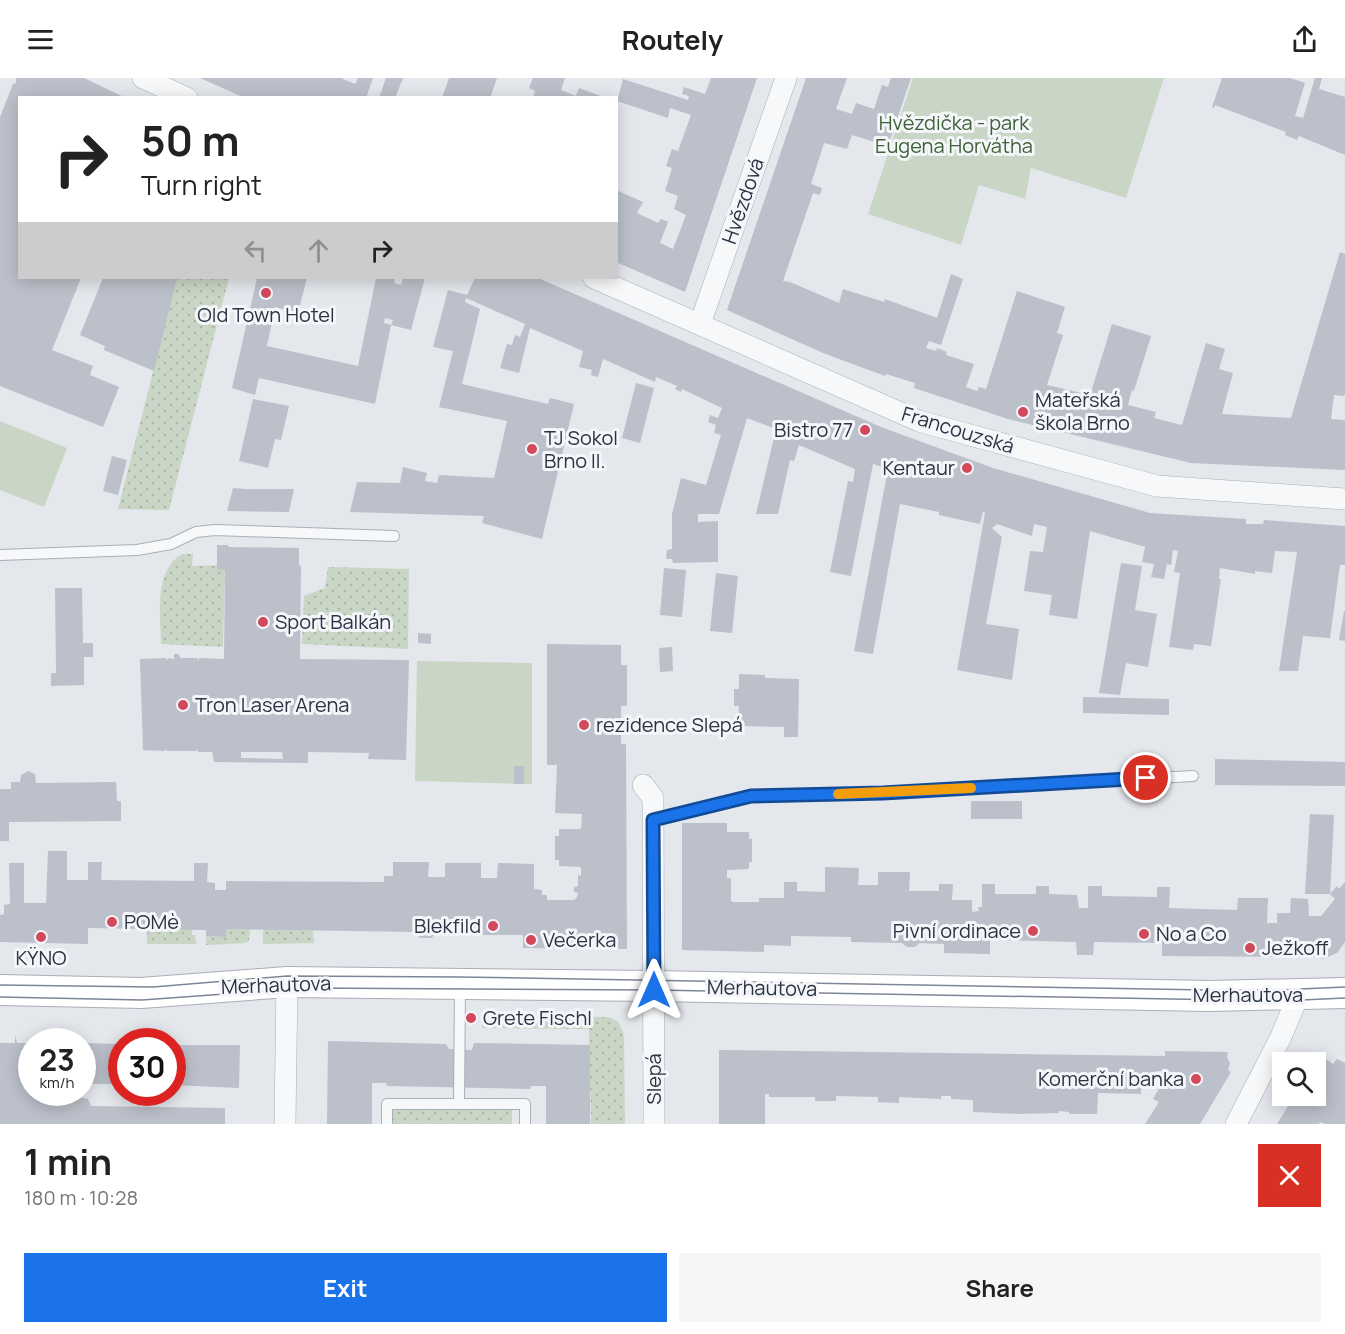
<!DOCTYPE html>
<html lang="en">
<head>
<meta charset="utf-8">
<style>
	:root { --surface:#fff; --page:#f6f6f6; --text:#222; --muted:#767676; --accent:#1a73e8 }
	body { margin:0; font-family:Manrope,sans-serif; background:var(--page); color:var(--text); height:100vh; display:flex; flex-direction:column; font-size:22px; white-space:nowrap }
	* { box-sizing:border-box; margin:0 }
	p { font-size:20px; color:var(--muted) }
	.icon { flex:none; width:33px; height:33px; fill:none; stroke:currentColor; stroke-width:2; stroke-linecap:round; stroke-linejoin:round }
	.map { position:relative; height:1046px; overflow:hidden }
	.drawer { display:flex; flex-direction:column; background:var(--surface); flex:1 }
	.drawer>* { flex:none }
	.banner { position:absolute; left:18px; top:18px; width:600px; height:183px; border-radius:0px; box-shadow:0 3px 15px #0003; background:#fff; color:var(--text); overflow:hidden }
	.buttons { position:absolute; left:1272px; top:974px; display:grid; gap:12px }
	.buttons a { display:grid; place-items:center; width:54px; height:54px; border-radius:0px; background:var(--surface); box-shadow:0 3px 15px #0003; font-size:30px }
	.speed { position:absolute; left:18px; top:950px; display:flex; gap:12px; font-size:30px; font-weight:700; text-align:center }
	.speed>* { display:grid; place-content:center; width:78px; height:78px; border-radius:50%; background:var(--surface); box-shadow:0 3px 15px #0003; line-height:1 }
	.speed small { font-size:15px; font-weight:400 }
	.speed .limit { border:9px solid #d22; background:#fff; color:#111 }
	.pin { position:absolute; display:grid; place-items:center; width:51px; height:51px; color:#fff; margin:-26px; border:3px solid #fff; border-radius:50%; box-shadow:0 2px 6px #0007 }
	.me { position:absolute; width:66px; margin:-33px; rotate:0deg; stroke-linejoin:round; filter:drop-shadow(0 0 4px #0008) }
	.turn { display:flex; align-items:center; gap:21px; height:126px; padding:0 24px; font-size:27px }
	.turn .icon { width:78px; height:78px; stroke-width:2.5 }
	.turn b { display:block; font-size:42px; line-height:51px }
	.lanes { display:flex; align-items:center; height:57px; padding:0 24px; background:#0003; justify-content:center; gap:30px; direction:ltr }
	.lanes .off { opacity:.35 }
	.round { display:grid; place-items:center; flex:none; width:63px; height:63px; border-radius:0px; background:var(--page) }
	.overview { display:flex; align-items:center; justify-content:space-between; height:102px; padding:0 24px }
	h1 { font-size:36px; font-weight:700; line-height:45px }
	.primary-button { display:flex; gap:12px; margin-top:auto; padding:12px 24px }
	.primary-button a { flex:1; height:69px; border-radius:0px; background:var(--accent); color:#fff; font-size:24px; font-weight:700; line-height:69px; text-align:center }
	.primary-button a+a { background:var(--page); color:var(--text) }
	header { display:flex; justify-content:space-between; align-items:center; height:78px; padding:0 24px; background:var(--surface); font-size:27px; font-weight:700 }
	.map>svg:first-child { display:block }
</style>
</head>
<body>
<header><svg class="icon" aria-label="menu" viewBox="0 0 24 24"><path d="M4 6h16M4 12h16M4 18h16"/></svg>Routely<svg class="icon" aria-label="share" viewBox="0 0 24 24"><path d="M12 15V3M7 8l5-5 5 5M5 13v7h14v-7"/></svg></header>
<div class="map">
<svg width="1345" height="1046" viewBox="0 0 1345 1046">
	<defs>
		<pattern id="grass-dots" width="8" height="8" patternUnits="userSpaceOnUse" patternTransform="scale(1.5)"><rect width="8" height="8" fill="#c9d6c5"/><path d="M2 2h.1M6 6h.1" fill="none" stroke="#adb8ab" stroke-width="1.8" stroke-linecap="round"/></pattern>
	</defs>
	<rect width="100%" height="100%" fill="#e4e7ec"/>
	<g fill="url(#grass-dots)">
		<path d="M177,200l19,1 1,-1h32l-60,232 -51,-1z"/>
		<path d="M182,476h11l-1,12 33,-1 -2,82 -62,-3c0,-29 -8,-73 21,-90z"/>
		<path d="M328,489l81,2 -1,80 -106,-5 2,-48 21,-8z"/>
		<path d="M147,850l45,1v6h3l1,9h-49z"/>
		<path d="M226,851h24l-1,12 -4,2 -39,2v-9l20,1z"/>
		<path d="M263,851l50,1 1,13 -51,1z"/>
		<path d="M483,938l125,1c11,3 14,9 16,20l1,87h-34l-2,-95 -107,-1z"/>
		<path d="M393,1031l119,1v14h-119z"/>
	</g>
	<g fill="#c9d6c5">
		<path d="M913,0h251l-38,120 -95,-30 -6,31 -46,-14 -18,60 -93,-31z"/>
		<path d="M0,343l67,27 -23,59 -44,-17z"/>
		<path d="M417,583l115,2v121l-117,-3z"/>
	</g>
	<g fill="#bbc0ca" fill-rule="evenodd">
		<path d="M16,0h68l42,20h-106v180h61l-29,72 41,16 -3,9 29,12 -16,40 -103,-41v-269l13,-33 3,-1z"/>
		<path d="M200,0h141l14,6 3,-6h15l-7,20h-121z"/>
		<path d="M386,0h17l-8,20h-16z"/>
		<path d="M449,0h48l-7,20h-48z"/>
		<path d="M533,0h32l-4,12 15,6 3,-8 27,10h-73l2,-7 -6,-3z"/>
		<path d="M711,0h46l-72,214 -69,-30v-72l27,12 -6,11 21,10 3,-4 7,3 -8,21 13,6 13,-34 -12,-6 4,-13 -13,-5 7,-23 -6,-2 6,-17 6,2 13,-36 -21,-7 -2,10 -51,-17 6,-22 65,21 1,-4 -7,-2 2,-7 21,7z"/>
		<path d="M806,0h41l-11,31 16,5 4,-11 18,6 8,-24 6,2 3,-9h20l-23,68 -36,-11 -5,14 -23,-6 -13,41 11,4 -2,7 -7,-2 -30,88 7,1 49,21 4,-14 41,13 1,-3 52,19 14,-44 12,5 -22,66 -12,-4 -3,7 10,3 1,-3 10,4 -1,3 28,9 -8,23 11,4 2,-4 7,2 31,-98 48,16 -8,26 6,2 -16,50 43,10 22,-71 39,12 -17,55 -2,-1 -4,15 28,7 -2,6 28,7 24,-82 19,6 -6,20 14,4 -11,41 69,4 49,-166 5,2v139l-1,3 -10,-1 -3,24 14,1v50l-154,-7 -183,-44 -94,-31 1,-5 -29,-9 -1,2 -62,-23 -96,-43z"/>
		<path d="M1222,0h68l15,5 -10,33 8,2 12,-40h7l-3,11 26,8v58l-46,-19 -2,4 -12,-5 1,-3 -71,-27 -1,3 -2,-1z"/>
		<path d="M103,200h74l-23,93 -50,-21 1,-4 -25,-11z"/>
		<path d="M257,200h50l-9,35 -23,-6 -8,39 91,20 18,-88h19l-1,5 7,2 2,-7h22l-14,52 -20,-5 -16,79 -116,-26 -4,17 -23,-7zM385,240l8,2 -2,5 -7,-2z"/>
		<path d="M475,200h63l343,149 112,41 157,45 96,6v5h17l1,-4 81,6v39h-5l-10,73 -27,-2 -5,35h-19l18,-119 -22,-1 -3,22 -17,-2v3l-35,-6 -1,11h2l-10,67 -17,-2 -1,6 -24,-3 11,-74 -6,-1 4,-21 -5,-1 -2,15 -4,-1 -3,15 -13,-2 3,-13 -12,-2 3,-15 -55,-16 -13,88 -28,-4 3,-20 -28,-4 6,-40 13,1 4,-25 -13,-3 -2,12 -35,-12 -5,4 10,9 -16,87 33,5 -7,51 -55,-10 28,-157 -2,-2 -3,13 -41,-9v-3l-39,-8 -27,150 -19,-3 34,-182 -15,-5 -22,112 -21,-4 18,-91 5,1 2,-13 -56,-24 -5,16 -4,-1 -12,54h-22l20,-85 -29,-11 -28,96h-21v8l20,-1v41l-45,1 -1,-4h-6l1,-9 5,-1v-35l9,-36 25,7 15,-50 -7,-2 2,-8 -8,-3 2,-7 8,3 4,-10 -40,-19 -1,3 -6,-3 2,-3 -21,-9 -1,5 -52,-23 -5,18 -7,-2 1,-5 -13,-3 4,-16 -53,-23 -11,45 -19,-5 7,-24 5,1 3,-10 5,2 5,-13 -59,-26 -1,4 15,7 -18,75 86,20 2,-6 24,6 -32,135 -60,-16 2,-7 -134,-4 7,-30 43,1 3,-16 24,6 -2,8 12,2 2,-8 55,3 13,-57 -68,-14 14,-56 -20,-4 15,-57 19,5z"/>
		<path d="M636,305l18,5 -14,55 -18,-5z"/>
		<path d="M253,321l36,7 -8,34 -6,-1 -7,29 -29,-7z"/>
		<path d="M112,378l15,4 -9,35 -15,-4z"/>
		<path d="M233,410l13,1h48l-5,23 -62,-1z"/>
		<path d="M217,467h11l1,2 70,1v17l2,1 -1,93 109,1 -3,100 -38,-1 1,-6 -61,-1v11l-94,-1 -2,-10h-14l-1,-3 -1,2h-29l-1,-2 -2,2 -21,-1 -3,-91 26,-1 1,3 1,-3 6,1v-5h5l1,4h17l2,3v-3l25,1 1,-89 -8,-1zM241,674h41l1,7 -42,-1z"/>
		<path d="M1121,485l21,3 -7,44 22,4 -9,53 -22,-4 -6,32 -21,-2z"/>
		<path d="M664,490l22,2 -4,47 -22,-2z"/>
		<path d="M716,495l22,3 -6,57 -22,-2z"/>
		<path d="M55,510h27l1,55h10v14h-9v28l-33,1v-13h5z"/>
		<path d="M1344,533h1v30l-6,-1z"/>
		<path d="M418,555l13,1v10l-13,-1z"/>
		<path d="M547,566l74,1v20h6v41h-6v38h5l1,205 -104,-1v-13h-88l-4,3h-11l-5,-6 -189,-3v8l-20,-1v-6l-118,-2v16l-88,-2v-27l4,-1v-9l6,-1 -1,-41h15v40h22l2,-52h19v29h21v-18h14l-1,18 93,1v-18h14l-1,19 8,1v7h11v-9l158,1v-6h9v-14h36l-1,15h17v-14h36v15h16l1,-15 36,1v25l8,1v5h5v5h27l3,-3 1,-4 -4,-1v-5l4,-1v-11l3,1v-9l-22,-1v-6h-4v-24h4v-7h22l1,-15 -27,-1 2,-48h-10z"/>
		<path d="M672,569l1,24 -13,1 -1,-24z"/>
		<path d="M739,596l26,1v3l34,1 -1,58h-14v-10l-46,-1 1,-20h-5v-17h5z"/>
		<path d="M1083,619l86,2v16l-86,-2z"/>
		<path d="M1215,681l130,3v24l-130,-1z"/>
		<rect x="514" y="688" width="10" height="18"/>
		<path d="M28,693l7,3 1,9 80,-1 1,19h4v20l-112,1v19h-9v-52h11v-7h9l1,-7z"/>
		<rect x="971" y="723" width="51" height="18"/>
		<path d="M1310,736l24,1 -4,79 7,-8 2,3 6,-7v60l-8,11 -14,6 -4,-2 -157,-1v-13l-68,-1 -1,13h-16l-1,-13 -86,-2v14l-46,-1v-9l-25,-1 -4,4h-8l-5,-4 -51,-1v-5l-60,-1v10l-27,-1v7l-82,-2v-127h45v9h22v7h3v23h-3v7l-22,1v8h4v23l2,1h26v-4h25v-16h13v9l28,1v-25l34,1 -1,17h20v-13h32l-1,19h30v-7h14l-1,16h20v12l7,-1 -1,-4h4v-23h13v10h41v-8h13v8l28,1 2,13h9v-22h14v10l55,1v-10h13l-1,21 68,2 1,-12h30l-1,25h10v-10h13l1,-15 17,1 1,17h12l14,-17 -5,-5h-25z"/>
		<path d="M15,957l2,8h15v49h30l-1,5 22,1 5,1 3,7 134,2v16h-225v-81h15z"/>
		<path d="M328,963l118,3 3,5 23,1 2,-7 116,2v79h-44v-38h-15l-1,3 -143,-3 -1,-3h-14v41h-45z"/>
		<path d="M82,965l40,1v40h-40z"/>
		<path d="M172,967h68l-1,43 -67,-3z"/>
		<path d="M719,972l446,6v-5l63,1 -1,5 3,6 -2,7 3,2 -31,52h-55l14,-22 -6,-3 10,-18 6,4 7,-13 -20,-1 -10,15h-5v8l-43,-1 -1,21h-28v-2l-10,-1v2l-41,1 -45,-2v-12l-22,-1v-3h-10v3l-42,-2v6l-21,-1v-5l-42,-1v5h-21v-4h-46v-3h-4v30h-46z"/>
		<path d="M1320,977l13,9 4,-5 8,4v61h-20l-5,-2 -1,2h-42l18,-29h21v-34z"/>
	</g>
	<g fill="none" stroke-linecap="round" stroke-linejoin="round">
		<defs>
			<g id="lane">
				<path d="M0,477l137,-5 34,-6 25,-12 19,-2 179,6"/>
				<path d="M653,742l98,-24 132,-3 310,-17"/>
				<path d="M459,1026l1,-120"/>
				<path d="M387,1046v-20h138v20"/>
			</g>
			<g id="street">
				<path d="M143,0l44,20"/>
				<path d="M594,200l325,143 238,65 188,13"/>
				<path d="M700,246l86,-246"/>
				<path d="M643,707l10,13 1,326"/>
				<path d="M285,1046l2,-142"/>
				<path d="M1236,1046l44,-85 16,-38v-6"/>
			</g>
			<path id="secondary" d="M0,912l141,3 146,-11 367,4 555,10 136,-3"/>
		</defs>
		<use href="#lane" stroke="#a9aeb7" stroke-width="12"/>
		<use href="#street" stroke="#a9aeb7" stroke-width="22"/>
		<use href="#secondary" stroke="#a9aeb7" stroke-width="32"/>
		<use href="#lane" stroke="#f7f8fa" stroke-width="10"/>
		<use href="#street" stroke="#f7f8fa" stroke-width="21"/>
		<use href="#secondary" stroke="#fff" stroke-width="30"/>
		<g stroke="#7d8696" stroke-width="1.5">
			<path d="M0,907l153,2 134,-11 173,1 749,13h68l68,-3"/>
			<path d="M0,919l142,3 164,-12 348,2 626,11 65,-3"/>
		</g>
	</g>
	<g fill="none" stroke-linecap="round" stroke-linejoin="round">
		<defs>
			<path id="route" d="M654,912l-1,-170 98,-24 132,-3 263,-15"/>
		</defs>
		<use href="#route" stroke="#114b97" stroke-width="15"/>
		<use href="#route" stroke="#1a73e8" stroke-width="10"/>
		<path stroke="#f59e0b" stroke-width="10" d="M838,716l133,-6"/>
	</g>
	<g fill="#d1495b" stroke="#f4f6f9" stroke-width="2">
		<circle cx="266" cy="215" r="6"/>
		<circle cx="1023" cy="334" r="6"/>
		<circle cx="865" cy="352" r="6"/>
		<circle cx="532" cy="371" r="6"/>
		<circle cx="967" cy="390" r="6"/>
		<circle cx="263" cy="544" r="6"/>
		<circle cx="183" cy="627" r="6"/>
		<circle cx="584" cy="647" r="6"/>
		<circle cx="112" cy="844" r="6"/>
		<circle cx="493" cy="848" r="6"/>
		<circle cx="1033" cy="853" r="6"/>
		<circle cx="1144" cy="856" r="6"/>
		<circle cx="41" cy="859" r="6"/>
		<circle cx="531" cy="862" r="6"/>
		<circle cx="1250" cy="870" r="6"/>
		<circle cx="471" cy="940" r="6"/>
		<circle cx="1196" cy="1001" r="6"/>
	</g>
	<g text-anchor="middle" stroke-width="6" stroke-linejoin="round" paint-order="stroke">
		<g font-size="20" fill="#3f6138" stroke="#f4f6f9">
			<text x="954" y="52">Hvězdička - park<tspan x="954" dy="23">Eugena Horvátha</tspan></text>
		</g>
		<g font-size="20" fill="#2b3445" stroke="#f4f6f9">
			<text transform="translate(743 123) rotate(-71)" y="7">Hvězdová</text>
			<text transform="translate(958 352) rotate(17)" y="7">Francouzská</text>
			<text transform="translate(276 907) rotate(-2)" y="7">Merhautova</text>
			<text transform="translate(762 910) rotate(1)" y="7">Merhautova</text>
			<text x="1248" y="924">Merhautova</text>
			<text transform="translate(654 1001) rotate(-90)" y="7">Slepá</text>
		</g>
		<g font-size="20" fill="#2b3445" stroke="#f4f6f9" text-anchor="start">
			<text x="266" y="244" text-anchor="middle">Old Town Hotel</text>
			<text x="1035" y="329">Mateřská<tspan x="1035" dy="23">škola Brno</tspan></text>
			<text x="853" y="359" text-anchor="end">Bistro 77</text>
			<text x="544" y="367">TJ Sokol<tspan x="544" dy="23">Brno II.</tspan></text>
			<text x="955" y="397" text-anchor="end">Kentaur</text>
			<text x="275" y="551">Sport Balkán</text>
			<text x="195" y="634">Tron Laser Arena</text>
			<text x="596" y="654">rezidence Slepá</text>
			<text x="124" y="851">POMè</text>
			<text x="481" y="855" text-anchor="end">Blekfild</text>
			<text x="1021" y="860" text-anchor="end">Pivní ordinace</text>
			<text x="1156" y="863">No a Co</text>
			<text x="543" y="869">Večerka</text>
			<text x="1262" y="877">Ježkoff</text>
			<text x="41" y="887" text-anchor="middle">KŸNO</text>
			<text x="483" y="947">Grete Fischl</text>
			<text x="1184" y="1008" text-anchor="end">Komerční banka</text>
		</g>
	</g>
</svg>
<div class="buttons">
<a><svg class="icon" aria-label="search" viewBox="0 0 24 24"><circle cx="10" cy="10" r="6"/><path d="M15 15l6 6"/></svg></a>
</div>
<div class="speed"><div>23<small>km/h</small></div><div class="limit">30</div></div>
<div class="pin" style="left:1146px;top:700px;background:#d93025"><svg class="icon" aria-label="arrive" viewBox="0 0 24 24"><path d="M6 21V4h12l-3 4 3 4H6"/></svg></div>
<svg class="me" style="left:654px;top:912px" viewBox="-20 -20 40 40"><path d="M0-17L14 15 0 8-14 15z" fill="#1a73e8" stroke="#fff" stroke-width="4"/></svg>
<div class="banner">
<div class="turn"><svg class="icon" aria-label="right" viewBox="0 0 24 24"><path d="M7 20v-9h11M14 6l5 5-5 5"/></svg><div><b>50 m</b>Turn right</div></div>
<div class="lanes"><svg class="icon off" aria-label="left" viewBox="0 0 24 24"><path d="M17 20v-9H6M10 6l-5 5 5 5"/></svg><svg class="icon off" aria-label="ahead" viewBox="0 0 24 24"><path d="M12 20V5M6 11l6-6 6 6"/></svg><svg class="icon" aria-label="right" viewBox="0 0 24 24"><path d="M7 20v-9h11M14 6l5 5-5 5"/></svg></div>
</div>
</div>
<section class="drawer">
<div class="overview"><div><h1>1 min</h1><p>180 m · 10:28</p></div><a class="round" style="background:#d93025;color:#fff"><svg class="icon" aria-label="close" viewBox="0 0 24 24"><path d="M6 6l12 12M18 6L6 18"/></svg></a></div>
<div class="primary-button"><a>Exit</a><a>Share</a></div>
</section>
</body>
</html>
